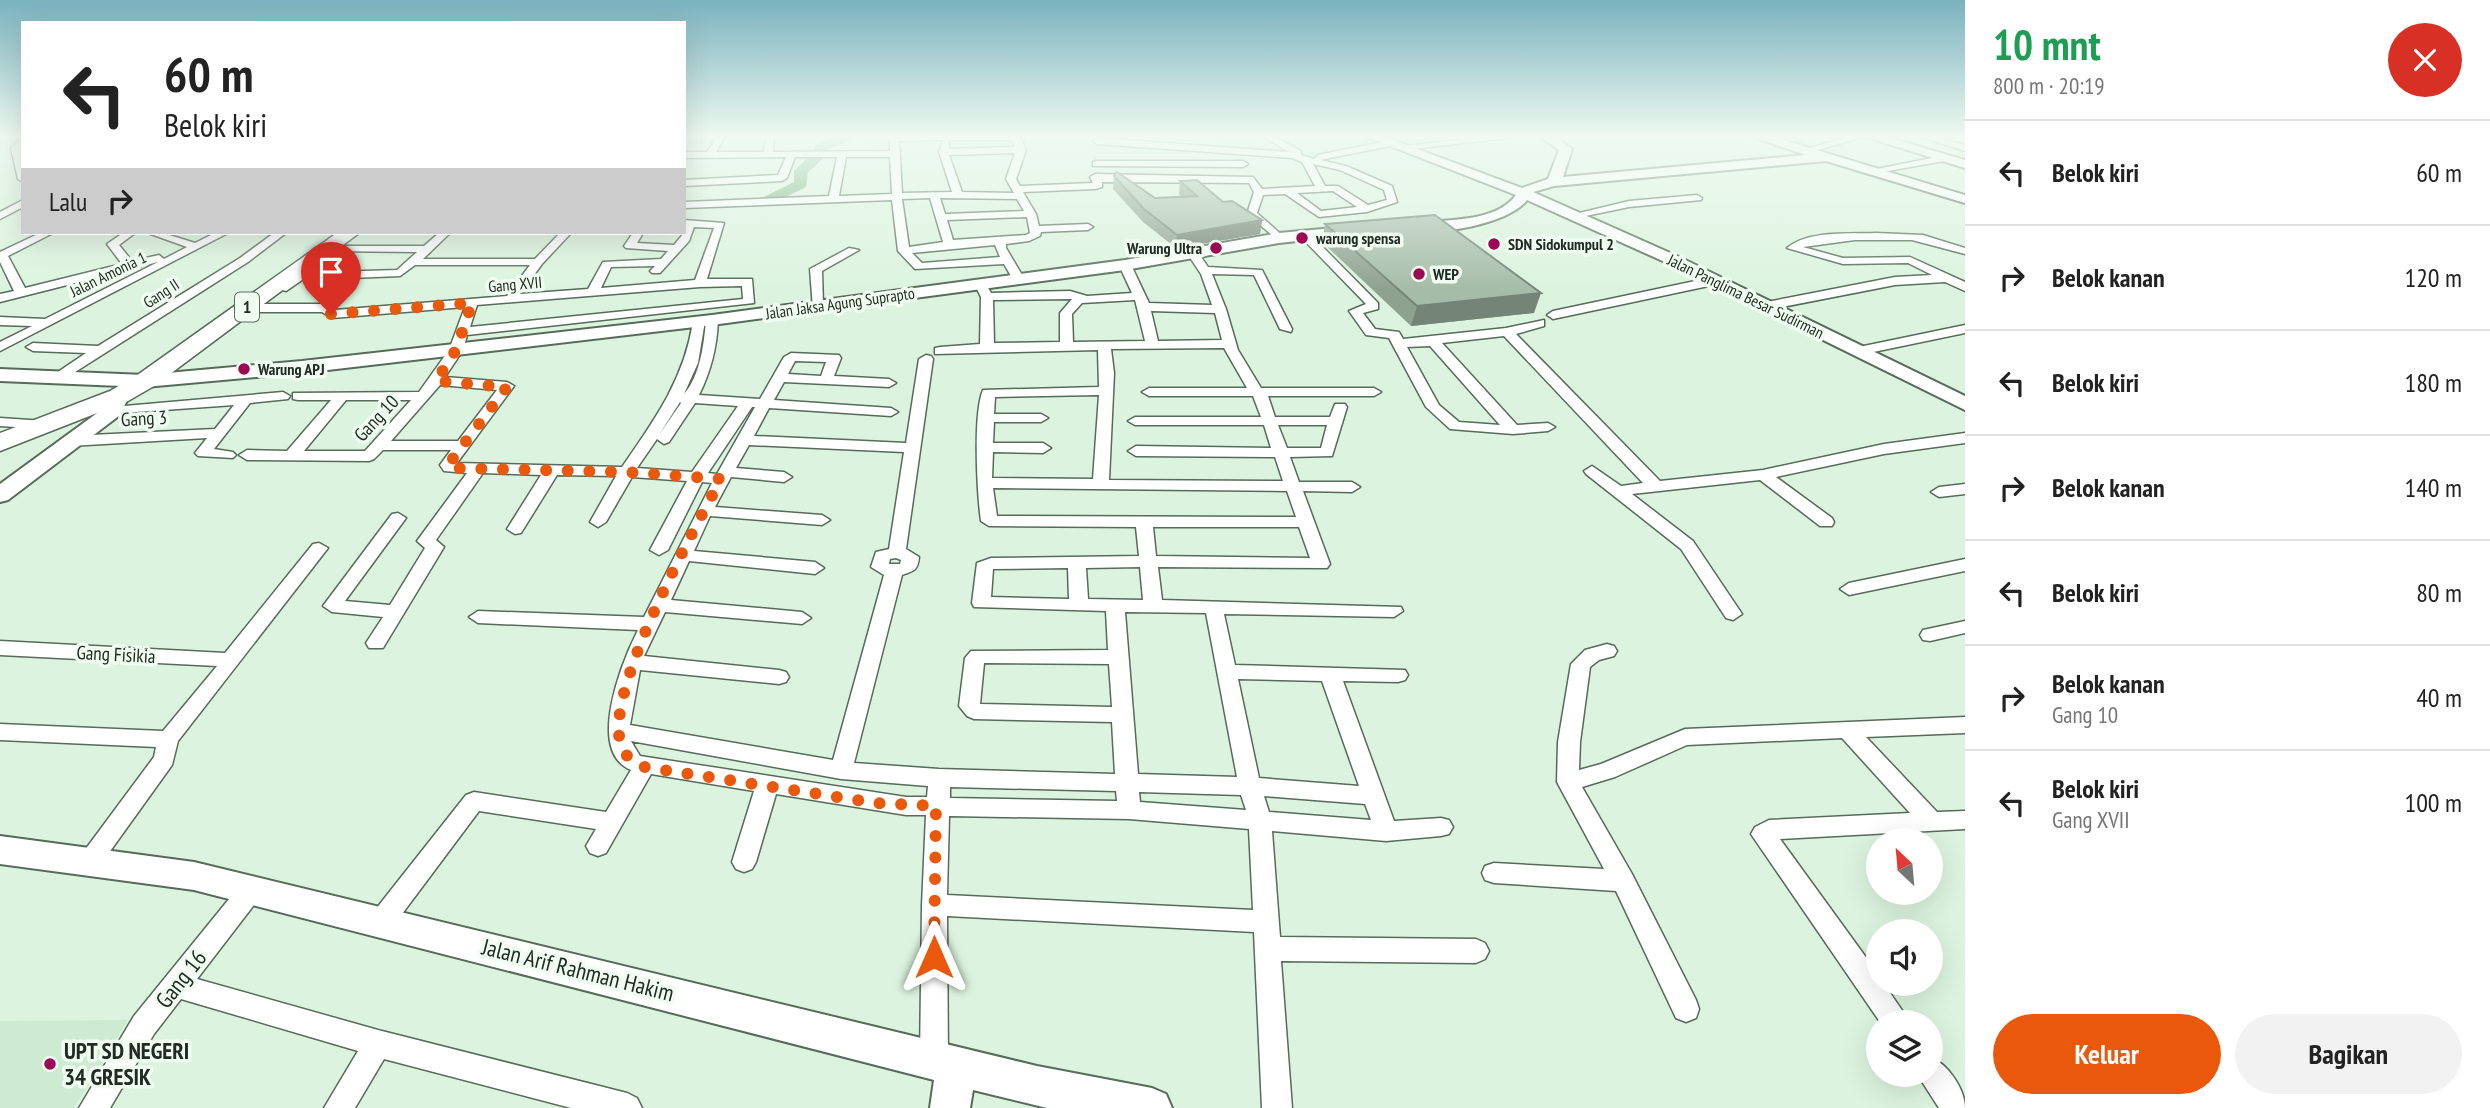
<!DOCTYPE html>
<html lang="id">
<head>
<meta charset="utf-8">
<style>
	:root { --surface:#fff; --page:#f2f2f2; --text:#222; --muted:#767676; --line:#e0e0e0; --accent:#ea580c }
	body { margin:0; font-family:"PT Sans Narrow",sans-serif; background:var(--page); color:var(--text); height:100vh; display:flex; flex-direction:column; font-size:26px; white-space:nowrap }
	* { box-sizing:border-box; margin:0 }
	p { font-size:23px; color:var(--muted) }
	.icon { flex:none; width:38px; height:38px; fill:none; stroke:currentColor; stroke-width:2; stroke-linecap:round; stroke-linejoin:round }
	.map { position:relative; flex:1; overflow:hidden }
	.drawer { display:flex; flex-direction:column; background:var(--surface); width:525px }
	.drawer>* { flex:none }
	.guide { position:absolute; left:21px; top:21px; width:665px; height:214px; border-radius:0px; box-shadow:0 7px 28px #0002; background:#fff; color:var(--text); overflow:hidden }
	.needle { width:46px; rotate:334deg }
	.controls { position:absolute; left:1866px; top:828px; display:grid; gap:14px }
	.controls a { display:grid; place-items:center; width:77px; height:77px; border-radius:50%; background:var(--surface); box-shadow:0 7px 28px #0002; font-size:35px }
	.pin { position:absolute; display:grid; place-items:center; width:60px; height:60px; color:#fff; margin:-72px -30px; border-radius:50% 50% 50% 0; rotate:-45deg; box-shadow:0 0 7px #0007 }
	.pin .icon { rotate:45deg }
	.me { position:absolute; width:77px; margin:-38px; rotate:0deg; stroke-linejoin:round; filter:drop-shadow(0 0 5px #0008) }
	.turn { display:flex; align-items:center; gap:24px; height:147px; padding:0 28px; font-size:32px }
	.turn .icon { width:91px; height:91px; stroke-width:2.5 }
	.turn b { display:block; font-size:49px; line-height:60px }
	.then { display:flex; align-items:center; height:66px; padding:0 28px; background:#0003; gap:14px; font-size:26px }
	.round { display:grid; place-items:center; flex:none; width:74px; height:74px; border-radius:37px; background:var(--page) }
	.summary { display:flex; align-items:center; justify-content:space-between; height:119px; padding:0 28px }
	h1 { font-size:42px; font-weight:800; line-height:52px; color:#1e9e55 }
	.button { display:flex; gap:14px; margin-top:auto; padding:14px 28px }
	.button a { flex:1; height:80px; border-radius:42px; background:var(--accent); color:#fff; font-size:28px; font-weight:800; line-height:80px; text-align:center }
	.button a+a { background:var(--page); color:var(--text) }
	ul { padding:0; list-style:none }
	li { display:flex; align-items:center; gap:21px; height:105px; padding:0 28px; border-top:2px solid var(--line) }
	li div { flex:1 }
	li b { display:block; font-size:26px }
	li em { font-style:normal }
	main { display:flex; flex:1; min-height:0 }
	.map>svg:first-child { display:block }
</style>
</head>
<body>
<main>
<div class="map">
<svg width="1965" height="1108" viewBox="0 0 1965 1108">
	<rect width="100%" height="100%" fill="#dcf4df"/>
	<path fill="#cdebd1" d="M128,1020l-54,88h-74v-87z"/>
	<g fill="none" stroke-linecap="round" stroke-linejoin="round">
		<path fill="#75af7f" fill-rule="evenodd" d="M844,135h20l-36,14 -6,11 -14,12 -2,15 -34,17h-10v-6l32,-16v-11l17,-16 6,-12z"/>
		<defs>
			<g id="street">
				<path d="M718,135h8l-10,17h48l2,-17h8l-1,17 117,-1v-16h130l6,15 -10,29 4,7 73,-3 -3,-6 5,-3 158,3 9,12 53,-3 -13,-24 -10,-4 -195,-14 -4,-3 4,-3 192,14 -29,-17h11l30,16v4l13,4 4,-4 74,-15 3,5 -75,15 26,6 46,20 5,16 -30,10 -48,5 -34,-23 -22,1 -6,18 26,23 1,2 -5,3 -32,-27 7,-22 -5,-9 -147,-1v5l-7,2 -72,3 13,22 3,12 49,-2 5,3 -5,3 -47,2 -1,4 -11,5 -23,3v4l19,32 -6,4 -4,-1 -11,-19 -89,5 -17,-18 -6,-51 -208,8v-6l145,-6 8,-39h-42l-8,21 -5,3 -98,5v-6l94,-5 8,-18 -102,1v-6h23zM943,140l-4,12 13,40 -50,1 -3,-52zM949,140h63l3,7 -66,2zM1015,153l-9,26 8,14 -52,-1 -13,-37zM846,157h44l2,37 -53,2zM1313,164l27,6 44,20 3,10 -19,5 -30,-19h-13zM1333,191l24,16 -36,4 -24,-18zM930,198l13,44 -34,5 -7,-48zM940,198l77,1 7,12 -79,3zM1027,217l3,16 -4,2 -73,5 -6,-20zM995,245l5,12 -78,6 -10,-10z"/>
				<path d="M1192,135h31l-4,3z"/>
				<path d="M1499,135h33l-129,15 -5,-3z"/>
				<path d="M1780,135h18l-29,8 -4,-3z"/>
				<path d="M1854,135h15l-65,19 -5,-3z"/>
				<path d="M1915,135h14l36,10v6z"/>
				<path d="M23,138v44l-5,-3 -7,-31z"/>
				<path d="M1947,155l5,3 -2,2 -79,14 -5,-3z"/>
				<path d="M1096,161h147l5,3 -5,3 -150,-1v-4z"/>
				<path d="M1697,195l5,3 -1,2 -72,7 -53,11 -5,-3 58,-14z"/>
				<path d="M23,200v7l-23,12v-7z"/>
				<path d="M684,220l40,3 -17,56h45l2,24 -287,32 -4,15 -18,27 62,5 7,4 -57,77 165,4c32,-46 63,-89 71,-146l6,-4 6,4 -7,42 -14,31c16,-18 20,-50 22,-74l6,-4 6,4c-1,27 -7,51 -19,75l61,4 24,-42 7,-4 48,2 2,3 -7,18 55,3 7,4 -7,4 -105,-5 -10,18 117,8 7,4 -7,4 -122,-8 -15,28 152,7 13,-84 7,-4 5,1 2,3 -27,190 13,8c-1,13 -5,14 -17,18l-48,188 85,6 176,5 -3,-52 -138,-3 -7,-3 -8,-10 6,-48 6,-7 137,-1 -2,-39 -132,-4 -2,-4 5,-40 14,-5 148,-2 -3,-29 -147,-1 -8,-5c-4,-29 -8,-108 2,-131l116,-3 -1,-37 -163,4v-6l5,-1 40,-3 1,-47 -5,-10 2,-3h8l5,9 79,-2 17,5 45,-3 -13,-28 6,-3 6,3 18,38 63,2 -11,-31 -14,-21 2,-2h8l11,16 54,3 30,59 -1,3 -11,-3 -26,-54 -42,-1 14,35 12,41 23,38h113l7,4 -7,4h-106l7,21h55l5,-13h10l2,3 -15,49 -42,1 9,25h53l8,5 -8,5 -49,-1 27,73 -3,4 -169,-1 4,33 239,7 2,4 -9,6 -170,-3 11,51 170,5 3,5 -3,5 -7,2 -55,-1 51,140 47,-3 8,2 4,7 -4,7 -8,2 -55,5 -114,-10 8,106 196,2 9,4 4,8 -4,8 -9,4 -195,-2 11,147h-30l-8,-176 -307,-16 1,144 -4,10 -10,4 -10,-4 -4,-10 2,-155 4,-90h-20l-130,-21 -20,68 -4,7 -8,3 -8,-3 -4,-7 22,-71 -103,-17 -45,79 -8,3 -8,-3 -4,-7 10,-17 -117,-18 -89,119 -9,3 -9,-3 -4,-8 4,-8 94,-119 8,-3 132,20 25,-42c-46,-19 -8,-110 7,-140l-160,-7 -9,-6 9,-6 166,6 68,-134 -10,-1 -34,68 -9,5 -9,-5 37,-69 -55,-4 -26,45 -8,5 -8,-5 26,-46 -59,-1 -36,58 -6,1 -8,-5 34,-54 -58,-2 -47,67 8,7 -61,101h-14l-3,-5 17,-26 -51,-5 -9,-6 69,-92 6,-1 8,5 -61,83 45,4 35,-57 -8,-7 50,-68 -23,-2 -4,-6 11,-15h-68l-9,9 -5,2 -122,-1 -8,-5 8,-5 40,1 44,-51h-33l-5,-1v-6l126,-1 30,-42 16,-43 -133,11 -10,-6h-78l-6,-4 6,-4h81l10,6 172,-14 23,-31h-115l-15,11 -98,4 -16,11 -10,-3 23,-15 98,-3 20,-18 -90,-1 -6,-3 2,-2h101l15,-13h11l-27,26h112l25,-26h11l-29,31 -22,30 68,-5 15,-27 58,-3 7,-8 -42,-3 -2,-2 9,-13h10l-6,10 37,2 10,-12zM694,227l20,1 -19,52 -94,8 10,-21 44,-1 -5,5 2,2h8l29,-32zM742,286l1,13 -273,28 7,-22 223,-18zM1072,299l-12,14v29l-66,1 -1,-43zM1135,300l10,41 -72,1 -1,-28 10,-11zM1151,311l64,2 7,27 -64,1zM1224,348l23,40h-98l-7,4 7,4h104l8,21h-126l-7,4 7,4h129l7,23 -135,-2 -8,5 8,5 139,1 8,24 -174,-1 5,-107 -3,-24zM795,361l31,1 -5,14 -33,-2zM440,385l57,5 -39,51h-67zM1099,395l-6,84 -101,-1 1,-26 50,1 8,-5 -8,-5h-50l1,-21h47l7,-4 -7,-4h-47l1,-17zM346,400h65l-46,51h-61zM681,403l-22,32 21,-33zM695,403l43,3 -46,66 -55,-4 20,-29 7,5 5,-2zM752,407h3l-38,67 -9,-1zM1278,425h49l-6,23h-34zM749,445l155,7 -15,97 -13,3 -5,15 13,8 -51,185 -203,-35 10,-55 139,14 7,-2 3,-5 -3,-5 -7,-2 -135,-14 21,-44 137,12 9,-6 -9,-6 -131,-12 18,-39 126,13 9,-6 -9,-6 -121,-11 16,-35 112,9 8,-5 -8,-5 -107,-8 16,-30 53,5 8,-5 -8,-5 -48,-4zM993,488l294,3 9,26 -299,-1zM1153,527h146l11,31 -154,-2zM896,558l5,2 -1,4h-11l1,-5zM1140,567l3,33 -55,-1 -2,-31zM1068,568l1,31 -78,-2 2,-28zM1125,612l81,1 31,164 -99,-3zM984,663l125,1 3,43 -132,-3zM1238,679l84,2 37,105 -100,-8zM631,741l210,38 87,7 -1,11h-21l-266,-41zM950,787l166,4 1,10 -167,-3zM1139,792l102,3 5,15 -106,-8zM1264,796l101,8 6,16 -102,-8zM949,816l180,3 120,10 4,81 -306,-15z"/>
				<path d="M40,233h13l-45,23 17,32 97,-24 -15,-20 16,-11h12l-16,12 13,16 27,-6 5,4 23,-12 -39,-14h15l32,10 20,-10h13l-228,118v-9l32,-16 -32,-1v-8l45,2 113,-57 -158,40v-8l14,-3 -14,-29v-10z"/>
				<path d="M274,233h12l-38,29 -187,119 -5,1 -7,-4 37,-25 -53,-2 -7,-4 7,-4 65,3 142,-88z"/>
				<path d="M1301,233h8l69,70v6l-15,4 12,16 24,3 4,7 103,-11 38,-8v6l-28,8 144,147 103,-11 121,-26 81,-11v10l-81,11 -108,23 56,41 2,4 -2,4h-12l-60,-46 -128,14 61,47 49,73 -9,6 -7,-2 -45,-69 -95,-75 -2,-3 8,-5 29,20 22,-3 -139,-147 -62,7 75,82 31,-2 7,4 -7,4 -35,3 -63,-5 -24,-22 -37,-69 -23,-3 -17,-24 17,-7 -65,-67zM1430,346l70,79 -41,-3 -20,-17 -32,-58z"/>
				<path d="M1876,233l47,2 42,13v6l-53,-14h-57l-52,7 40,11 67,-1 55,25v9l-20,-9 -50,3 -128,25 -6,-4 6,-4 128,-25 37,-2 -24,-12 -65,1 -56,-16c21,-18 63,-14 89,-15z"/>
				<path d="M849,248l10,2 -37,21 1,35 -10,3 -3,-40z"/>
				<path d="M1714,277l4,1v6l-165,35 -6,-4 6,-4z"/>
				<path d="M1965,325v8l-106,22 -7,-4 7,-4z"/>
				<path d="M283,392l7,4 -2,3 -38,4 -36,46 19,3 3,3 -3,3 -35,-2 -3,-3 12,-15 -137,8 -8,-5 8,-5 145,-7 19,-24 -126,9 -2,-3 7,-4z"/>
				<path d="M0,418l45,3 7,4 -7,4 -45,-3z"/>
				<path d="M1965,484v10l-26,3 -8,-5 8,-5z"/>
				<path d="M319,543l9,5 -150,193 -6,24 -74,103 -8,3 -8,-3 -4,-7 4,-7 72,-97 2,-10 -156,-7v-16l163,7 54,-65 -217,-11v-14l225,12 88,-109z"/>
				<path d="M1965,559v12l-116,24 -9,-6 9,-6z"/>
				<path d="M1965,621v12l-35,8 -7,-1 -3,-5 3,-5z"/>
				<path d="M1607,644l7,2 3,5 -3,5 -15,4 -9,7 -10,75 -1,28 22,-6 84,-35 280,-12v16l-99,4 71,75 28,-1v18l-185,10 98,135v10h6l26,38h-30l-129,-188 4,-7 14,-7 141,-7 -68,-75 -155,7 -72,32 -33,10 50,87 64,126 3,9 -3,9 -10,4 -10,-4 -60,-127 -122,-8 -9,-3 -3,-7 3,-7 9,-3 110,6 -47,-87 1,-40 13,-78 14,-14z"/>
				<path d="M251,879l9,4 3,7 -3,7 -63,82 181,51 249,63 10,5 5,10h-71l-187,-49 -29,49h-31l34,-57 -177,-52 -27,35 -44,74h-31l55,-92 108,-133z"/>
				<path d="M1930,1057c18,7 35,32 35,51h-26l-22,-34h13z"/>
			</g>
			<g id="secondary">
				<path d="M1362,135h18l142,53 26,-9 11,-29 -21,-15h15l19,14 -9,28 243,-22 -59,-20h20l198,60v8l-139,-42 -272,25 -21,6 144,64 288,140v14l-300,-148 -138,-62c-16,23 -91,37 -117,30l-2,-3 7,-4c31,-4 81,0 101,-28z"/>
				<path d="M1860,135h20l85,25v8z"/>
				<path d="M1355,226l8,5 -3,3 -81,9 -154,27 -413,55 -410,48 -157,14 -145,-6v-12l145,6 157,-14 410,-46 413,-55 154,-27z"/>
				<path d="M119,390l10,6 -9,19 -112,85 -8,2v-18l104,-76 8,-16z"/>
				<path d="M0,836l194,26 843,204 115,22 14,6 6,14h-125l-74,-18 -3,18h-40l4,-28 -740,-190 -194,-26z"/>
			</g>
			<path id="highway" d="M337,233h22l-205,153 -26,15 -128,50v-18l110,-42 26,-15z"/>
		</defs>
		<use href="#street" stroke="#566b59" stroke-width="3"/>
		<use href="#secondary" stroke="#566b59" stroke-width="4"/>
		<use href="#highway" stroke="#566b59" stroke-width="3"/>
		<use href="#street" fill="#fff" fill-rule="evenodd"/>
		<use href="#secondary" fill="#fff" fill-rule="evenodd"/>
		<use href="#highway" fill="#fff" fill-rule="evenodd"/>
	</g>
	<g fill="#8ea290">
		<path d="M1114,176l41,22 27,-1 -3,-3 1,-13 82,39 -2,14 -84,14 -33,-26 -30,-33z"/>
		<path d="M1325,224l209,89 -123,13 -89,-84z"/>
	</g>
	<g fill="#748476">
		<path d="M1262,220l-2,14 -84,14 1,-13z"/>
		<path d="M1541,293l-7,20 -123,13 6,-20z"/>
	</g>
	<g fill="#a5bca8" stroke="#748476" stroke-width="2">
		<path d="M1117,172l38,26 42,-2 -17,-15 17,-1 26,22 9,-1 30,19 -85,15 -33,-26 -30,-33z"/>
		<path d="M1435,215l106,78 -124,13 -92,-82z"/>
	</g>
	<linearGradient id="sky" x2="0" y2="1"><stop stop-color="#7ab2be"/><stop offset="0.47" stop-color="#effaf1"/><stop offset="1" stop-color="#effaf1" stop-opacity="0"/></linearGradient>
	<rect width="1965" height="290" fill="url(#sky)"/>
	<g fill="none" stroke-linecap="round" stroke-linejoin="round">
		<path stroke="#ea580c" stroke-width="12" stroke-dasharray="0 21.6" d="M331,314l141,-11 -16,47 -20,31 71,6 -59,78 2,3 177,4 94,7c-28,52 -114,208 -101,262 3,14 12,21 24,26l232,36 60,3 -2,151"/>
	</g>
	<g fill="#9d0854" stroke="#f0fef1" stroke-width="2.5">
		<circle cx="1302" cy="238" r="7"/>
		<circle cx="1494" cy="244" r="7"/>
		<circle cx="1216" cy="248" r="7"/>
		<circle cx="1419" cy="274" r="7"/>
		<circle cx="244" cy="369" r="7"/>
		<circle cx="50" cy="1064" r="7"/>
	</g>
	<g text-anchor="middle" stroke-width="7" stroke-linejoin="round" paint-order="stroke">
		<g font-size="16" font-weight="bold" fill="#222b23" stroke="#f0fef1" text-anchor="start">
			<text x="1316" y="244">warung spensa</text>
			<text x="1508" y="250">SDN Sidokumpul 2</text>
			<text x="1202" y="254" text-anchor="end">Warung Ultra</text>
			<text x="1433" y="280">WEP</text>
			<text x="258" y="375">Warung APJ</text>
		</g>
		<g font-size="16" fill="#222b23" stroke="#f0fef1">
			<text transform="translate(108 274) rotate(-26)" y="6">Jalan Amonia 1</text>
			<text transform="translate(515 284) rotate(-5)" y="6">Gang XVII</text>
			<text transform="translate(161 293) rotate(-33)" y="6">Gang II</text>
			<text transform="translate(1746 296) rotate(26)" y="6">Jalan Panglima Besar Sudirman</text>
			<text transform="translate(840 303) rotate(-8)" y="6">Jalan Jaksa Agung Suprapto</text>
		</g>
		<rect fill="#f0fef1" stroke="#606a61" stroke-width="2" x="235" y="292.5" width="24" height="29" rx="5"/>
		<g font-size="18" font-weight="bold" fill="#222b23">
			<text x="247" y="313">1</text>
		</g>
		<g font-size="19" fill="#222b23" stroke="#f0fef1">
			<text transform="translate(144 418) rotate(-3)" y="7">Gang 3</text>
			<text transform="translate(376 418) rotate(-47)" y="7">Gang 10</text>
			<text transform="translate(116 654) rotate(3)" y="7">Gang Fisikia</text>
		</g>
		<g font-size="23" fill="#222b23" stroke="#f0fef1">
			<text transform="translate(578 970) rotate(14)" y="8">Jalan Arif Rahman Hakim</text>
			<text transform="translate(181 979) rotate(-52)" y="8">Gang 16</text>
		</g>
		<g font-size="23" font-weight="bold" fill="#222b23" stroke="#f0fef1" text-anchor="start">
			<text x="64" y="1059">UPT SD NEGERI<tspan x="64" dy="26">34 GRESIK</tspan></text>
		</g>
	</g>
</svg>
<div class="controls">
<a><svg class="needle" viewBox="-14 -14 28 28"><path d="M0-13l5 13h-10z" fill="#e53935"/><path d="M0 13l5-13h-10z" fill="#767676"/></svg></a>
<a><svg class="icon" aria-label="sound" viewBox="0 0 24 24"><path d="M4 9h4l5-4v14l-5-4H4zM17 9q2 3 0 6"/></svg></a>
<a><svg class="icon" aria-label="layers" viewBox="0 0 24 24"><path d="M12 4l9 5-9 5-9-5zM3 14l9 5 9-5"/></svg></a>
</div>
<div class="pin" style="left:331px;top:314px;background:#d93025"><svg class="icon" aria-label="arrive" viewBox="0 0 24 24"><path d="M6 21V4h12l-3 4 3 4H6"/></svg></div>
<svg class="me" style="left:934px;top:957px" viewBox="-20 -20 40 40"><path d="M0-17L14 15 0 8-14 15z" fill="#ea580c" stroke="#fff" stroke-width="4"/></svg>
<div class="guide">
<div class="turn"><svg class="icon" aria-label="left" viewBox="0 0 24 24"><path d="M17 20v-9H6M10 6l-5 5 5 5"/></svg><div><b>60 m</b>Belok kiri</div></div>
<div class="then">Lalu<svg class="icon" aria-label="right" viewBox="0 0 24 24"><path d="M7 20v-9h11M14 6l5 5-5 5"/></svg></div>
</div>
</div>
<section class="drawer">
<div class="summary"><div><h1>10 mnt</h1><p>800 m · 20:19</p></div><a class="round" style="background:#d93025;color:#fff"><svg class="icon" aria-label="close" viewBox="0 0 24 24"><path d="M6 6l12 12M18 6L6 18"/></svg></a></div>
<ul>
<li><svg class="icon" aria-label="left" viewBox="0 0 24 24"><path d="M17 20v-9H6M10 6l-5 5 5 5"/></svg><div><b>Belok kiri</b></div><em>60 m</em></li>
<li><svg class="icon" aria-label="right" viewBox="0 0 24 24"><path d="M7 20v-9h11M14 6l5 5-5 5"/></svg><div><b>Belok kanan</b></div><em>120 m</em></li>
<li><svg class="icon" aria-label="left" viewBox="0 0 24 24"><path d="M17 20v-9H6M10 6l-5 5 5 5"/></svg><div><b>Belok kiri</b></div><em>180 m</em></li>
<li><svg class="icon" aria-label="right" viewBox="0 0 24 24"><path d="M7 20v-9h11M14 6l5 5-5 5"/></svg><div><b>Belok kanan</b></div><em>140 m</em></li>
<li><svg class="icon" aria-label="left" viewBox="0 0 24 24"><path d="M17 20v-9H6M10 6l-5 5 5 5"/></svg><div><b>Belok kiri</b></div><em>80 m</em></li>
<li><svg class="icon" aria-label="right" viewBox="0 0 24 24"><path d="M7 20v-9h11M14 6l5 5-5 5"/></svg><div><b>Belok kanan</b><p>Gang 10</p></div><em>40 m</em></li>
<li><svg class="icon" aria-label="left" viewBox="0 0 24 24"><path d="M17 20v-9H6M10 6l-5 5 5 5"/></svg><div><b>Belok kiri</b><p>Gang XVII</p></div><em>100 m</em></li>
</ul>
<div class="button"><a>Keluar</a><a>Bagikan</a></div>
</section>
</main>
</body>
</html>
